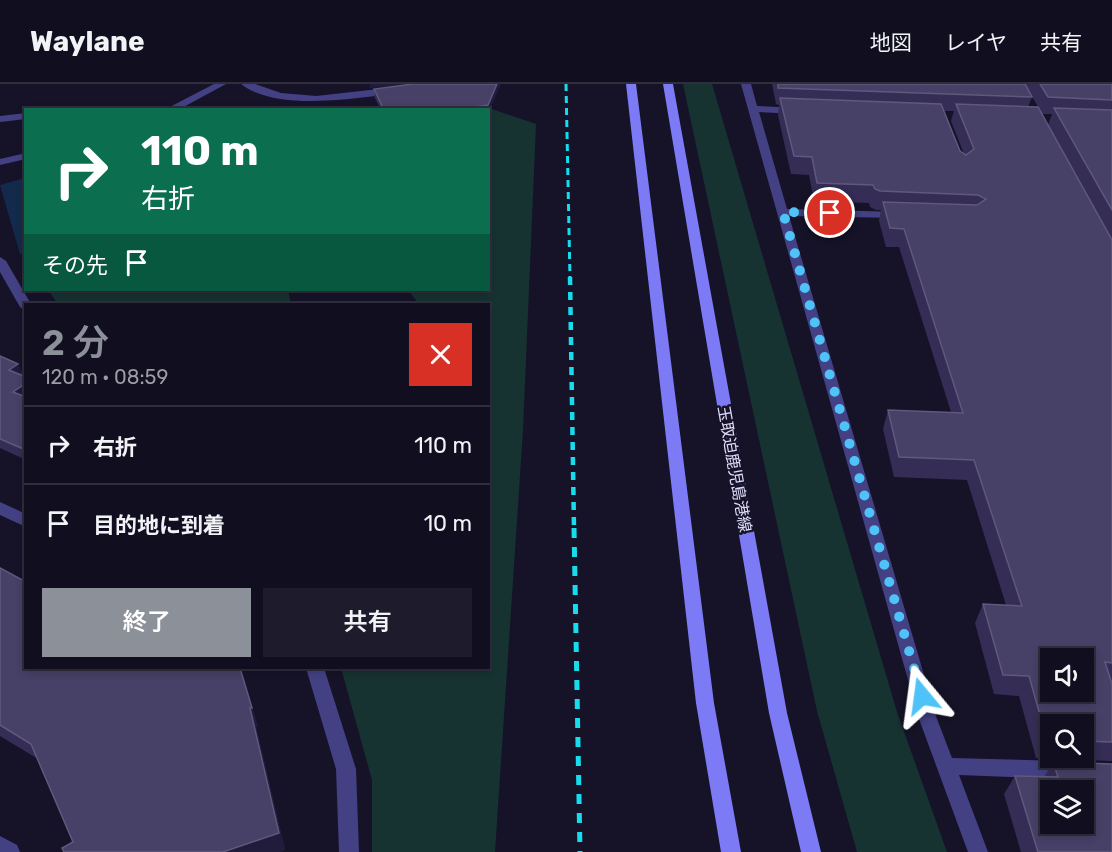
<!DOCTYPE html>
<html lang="ja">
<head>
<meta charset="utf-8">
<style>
	:root { --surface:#100e1f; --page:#1e1c2c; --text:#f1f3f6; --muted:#9c9ca4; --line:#302e3d; --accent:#8c9099 }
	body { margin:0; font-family:Rubik,"Noto Sans JP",sans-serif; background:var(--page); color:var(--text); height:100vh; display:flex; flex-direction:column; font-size:22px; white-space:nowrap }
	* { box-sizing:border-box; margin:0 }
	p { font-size:20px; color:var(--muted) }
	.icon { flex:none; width:33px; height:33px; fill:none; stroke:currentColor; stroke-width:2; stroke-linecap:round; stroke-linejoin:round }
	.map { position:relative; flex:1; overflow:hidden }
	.side { position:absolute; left:24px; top:219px; width:466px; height:366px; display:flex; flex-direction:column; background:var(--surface); border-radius:0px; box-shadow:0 3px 9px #0003,0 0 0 2px var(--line) }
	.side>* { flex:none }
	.guide { position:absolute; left:24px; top:24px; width:466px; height:183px; border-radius:0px; box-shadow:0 3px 9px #0003,0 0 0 2px var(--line); background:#0b6e4f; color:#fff; overflow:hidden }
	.controls { position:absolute; left:1040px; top:564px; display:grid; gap:12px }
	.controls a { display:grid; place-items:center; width:54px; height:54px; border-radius:0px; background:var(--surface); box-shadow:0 3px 9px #0003,0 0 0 2px var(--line); font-size:30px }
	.pin { position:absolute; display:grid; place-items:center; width:51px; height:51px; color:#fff; margin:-26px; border:3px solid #fff; border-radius:50%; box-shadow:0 2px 6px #0007 }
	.me { position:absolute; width:66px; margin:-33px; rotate:344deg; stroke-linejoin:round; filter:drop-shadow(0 0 4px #0008) }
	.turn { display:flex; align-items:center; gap:21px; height:126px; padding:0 18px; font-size:27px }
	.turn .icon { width:78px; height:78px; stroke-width:2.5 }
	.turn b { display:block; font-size:42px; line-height:51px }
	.then { display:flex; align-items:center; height:57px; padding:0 18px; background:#0003; gap:12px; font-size:22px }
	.round { display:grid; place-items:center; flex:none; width:63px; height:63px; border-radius:0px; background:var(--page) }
	.summary { display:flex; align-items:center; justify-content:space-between; height:102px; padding:0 18px }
	h1 { font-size:36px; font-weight:600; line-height:45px; color:var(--accent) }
	.action { display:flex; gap:12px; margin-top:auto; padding:12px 18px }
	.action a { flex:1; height:69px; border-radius:0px; background:var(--accent); color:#fff; font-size:24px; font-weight:600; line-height:69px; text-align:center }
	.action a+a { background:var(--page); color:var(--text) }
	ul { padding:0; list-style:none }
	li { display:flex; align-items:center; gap:18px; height:78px; padding:0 18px; border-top:2px solid var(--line) }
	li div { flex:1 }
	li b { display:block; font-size:22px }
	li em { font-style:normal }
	header { display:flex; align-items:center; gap:36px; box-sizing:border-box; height:84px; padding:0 30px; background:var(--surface); border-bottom:2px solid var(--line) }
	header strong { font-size:28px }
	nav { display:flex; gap:33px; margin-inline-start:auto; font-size:21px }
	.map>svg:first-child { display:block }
</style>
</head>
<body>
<header>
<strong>Waylane</strong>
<nav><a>地図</a><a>レイヤ</a><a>共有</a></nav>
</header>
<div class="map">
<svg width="1112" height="768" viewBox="0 0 1112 768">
	<rect width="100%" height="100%" fill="#161329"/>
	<g fill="#163231">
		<path d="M683,0h29l185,628 50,140h-90l-40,-141z"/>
		<path d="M480,21l56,19 -13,306 -28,422h-123v-72l-31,-112h148v-364h-70l-11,-14h81v-180z"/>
		<path d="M48,206h240l3,14h-233z"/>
	</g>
	<path fill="#132a4c" d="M25,94v75l-5,1 -20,-69z"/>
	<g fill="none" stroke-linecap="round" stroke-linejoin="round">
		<g fill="#434184" fill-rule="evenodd">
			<path d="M241,0h14l26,9 35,3 108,-12 -10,7c-45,5 -135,23 -173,-7z"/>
			<path d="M741,0h10l6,22 41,2 5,3 -5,3 -39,-2 28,97 113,3 6,3 -6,3 -111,-2 148,503 15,39 116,3 7,3 3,6 -3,6 -7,3 -109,-4 29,77h-20l-49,-133z"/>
			<path d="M26,29v6l-26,3v-6z"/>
			<path d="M0,173l6,4 25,43h-5v7l-6,-4 -20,-35z"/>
			<path d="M0,418l26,12v13l-26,-12z"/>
			<path d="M306,584h18l32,101 3,83h-20l-3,-83z"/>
			<path d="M0,752l17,9 3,7h-20z"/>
		</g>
		<g fill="#434184" fill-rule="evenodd">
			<path d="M214,0h12l-48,26h-14z"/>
			<path d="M26,69v6l-26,6v-6z"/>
		</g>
		<g fill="#7c7bf5" fill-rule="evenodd">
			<path d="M626,0h10l78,619 27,149h-20l-25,-149z"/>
			<path d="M663,0h10l114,629 34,139h-20l-32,-139z"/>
		</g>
		<path stroke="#17dcee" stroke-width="3" stroke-dasharray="7 5" stroke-linecap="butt" d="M566,0l4,195"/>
		<path stroke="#17dcee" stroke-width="4.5" stroke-dasharray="8 7" stroke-linecap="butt" d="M570,193l4,252"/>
		<path stroke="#17dcee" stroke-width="5" stroke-dasharray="10 9" stroke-linecap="butt" d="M574,444l6,324"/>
	</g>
	<g fill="#352d55" fill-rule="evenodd">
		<path d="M772,0h340v677l-76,-3 -17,-62 -25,-2 -19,-71 8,-19 23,1 -39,-125 -73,-3 -11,-48 5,-19 63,2 -52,-165h-13l-7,-26 2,-11h-5l-6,-3 -1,-4 -55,-2 -5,-26 -18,-1 -13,-59 1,-10 -3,-1zM1029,7l13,23h10l-4,11 -20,-18 4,-10zM943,27h11l-3,10 13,33 -4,-3zM1050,640h33v34h-33z"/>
		<path d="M374,5l115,21h-108l-6,-12z"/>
		<path d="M0,272l18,8 5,12 3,1v83l-26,-12z"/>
		<path d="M0,484l258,158 -2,1 29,123 -212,-8 -35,-83 -38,-23z"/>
		<path d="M1053,678l59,90h-91l-17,-58 11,-18h30z"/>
	</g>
	<g fill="#211b3c">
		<path d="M370,0h39l-39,4z"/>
		<path d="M497,0h4l-12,28v-2h-32z"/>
		<path d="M18,280l5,12 -9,6 -5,-12z"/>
		<path d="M26,299v16l-13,-7z"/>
		<path d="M240,584h1l17,58 -2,1 29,123 -5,2h-57z"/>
	</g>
	<g fill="#474067" stroke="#5f597e" stroke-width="1.5" fill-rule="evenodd">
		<path d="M413,0h84l-9,21 -31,5h-73l-10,-21z"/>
		<path d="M778,0h247l7,13 -254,-9z"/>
		<path d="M1040,0h72v16l-64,-3z"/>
		<path d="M780,14l161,6 19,47 6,4 8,-6 -18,-45 82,3 74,133v423l-7,-1 7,22v58l-29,-1v-17h-33v16h-3l-18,-64 -26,-1 -20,-71 39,2 -48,-146 -75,-3 -11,-47 75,3 -59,-184 -14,-1 -7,-26 94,3 9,-6 -8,-4 -98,-4 -5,-2 -2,-4 -56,-2 -5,-26 -18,-1zM1050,574h33v34h-33z"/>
		<path d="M1054,24l58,2v100z"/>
		<path d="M0,272l18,8 -9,6 17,7v6l-13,9 13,5v53l-26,-11z"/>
		<path d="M0,484l26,14v86h214l12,40h-2l29,125 -56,19h-159l-2,-4 11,-6 -42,-98 -31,-19z"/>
		<path d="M1053,678l59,2v88h-74l-23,-76 43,1zM1050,706h33v34h-33z"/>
	</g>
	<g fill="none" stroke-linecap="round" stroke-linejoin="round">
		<path stroke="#4fc3f7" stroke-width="10" stroke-dasharray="0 18" d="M830,129l-47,-1 139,484"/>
	</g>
	<g text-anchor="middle" stroke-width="5" stroke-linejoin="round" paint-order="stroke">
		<g font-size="16" fill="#e0ddfc" stroke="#161329">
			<text transform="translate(735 385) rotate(80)" y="6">玉取迫鹿児島港線</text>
		</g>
	</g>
</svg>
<div class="controls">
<a><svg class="icon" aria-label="sound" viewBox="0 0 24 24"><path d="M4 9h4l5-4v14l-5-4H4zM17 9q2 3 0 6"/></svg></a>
<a><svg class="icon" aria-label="search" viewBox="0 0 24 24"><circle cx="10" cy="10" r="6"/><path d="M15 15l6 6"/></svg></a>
<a><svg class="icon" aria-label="layers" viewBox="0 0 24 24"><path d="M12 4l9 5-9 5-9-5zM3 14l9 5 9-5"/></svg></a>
</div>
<div class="pin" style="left:830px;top:129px;background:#d93025"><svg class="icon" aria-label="arrive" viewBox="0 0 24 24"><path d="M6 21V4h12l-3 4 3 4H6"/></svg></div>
<svg class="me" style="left:922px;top:612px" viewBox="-20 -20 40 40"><path d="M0-17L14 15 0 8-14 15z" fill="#4fc3f7" stroke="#fff" stroke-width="4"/></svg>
<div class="guide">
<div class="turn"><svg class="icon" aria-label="right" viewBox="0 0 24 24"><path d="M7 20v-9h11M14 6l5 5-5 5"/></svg><div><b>110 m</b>右折</div></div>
<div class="then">その先<svg class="icon" aria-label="arrive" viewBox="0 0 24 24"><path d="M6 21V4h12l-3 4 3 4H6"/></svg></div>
</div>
<section class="side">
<div class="summary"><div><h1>2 分</h1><p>120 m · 08:59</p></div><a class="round" style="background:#d93025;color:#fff"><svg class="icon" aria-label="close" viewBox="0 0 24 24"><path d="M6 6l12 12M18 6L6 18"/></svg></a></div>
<ul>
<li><svg class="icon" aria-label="right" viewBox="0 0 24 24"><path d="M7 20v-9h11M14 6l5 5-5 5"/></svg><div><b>右折</b></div><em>110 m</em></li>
<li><svg class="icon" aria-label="arrive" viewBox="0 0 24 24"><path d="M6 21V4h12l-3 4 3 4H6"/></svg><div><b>目的地に到着</b></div><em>10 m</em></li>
</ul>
<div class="action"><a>終了</a><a>共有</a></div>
</section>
</div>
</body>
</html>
